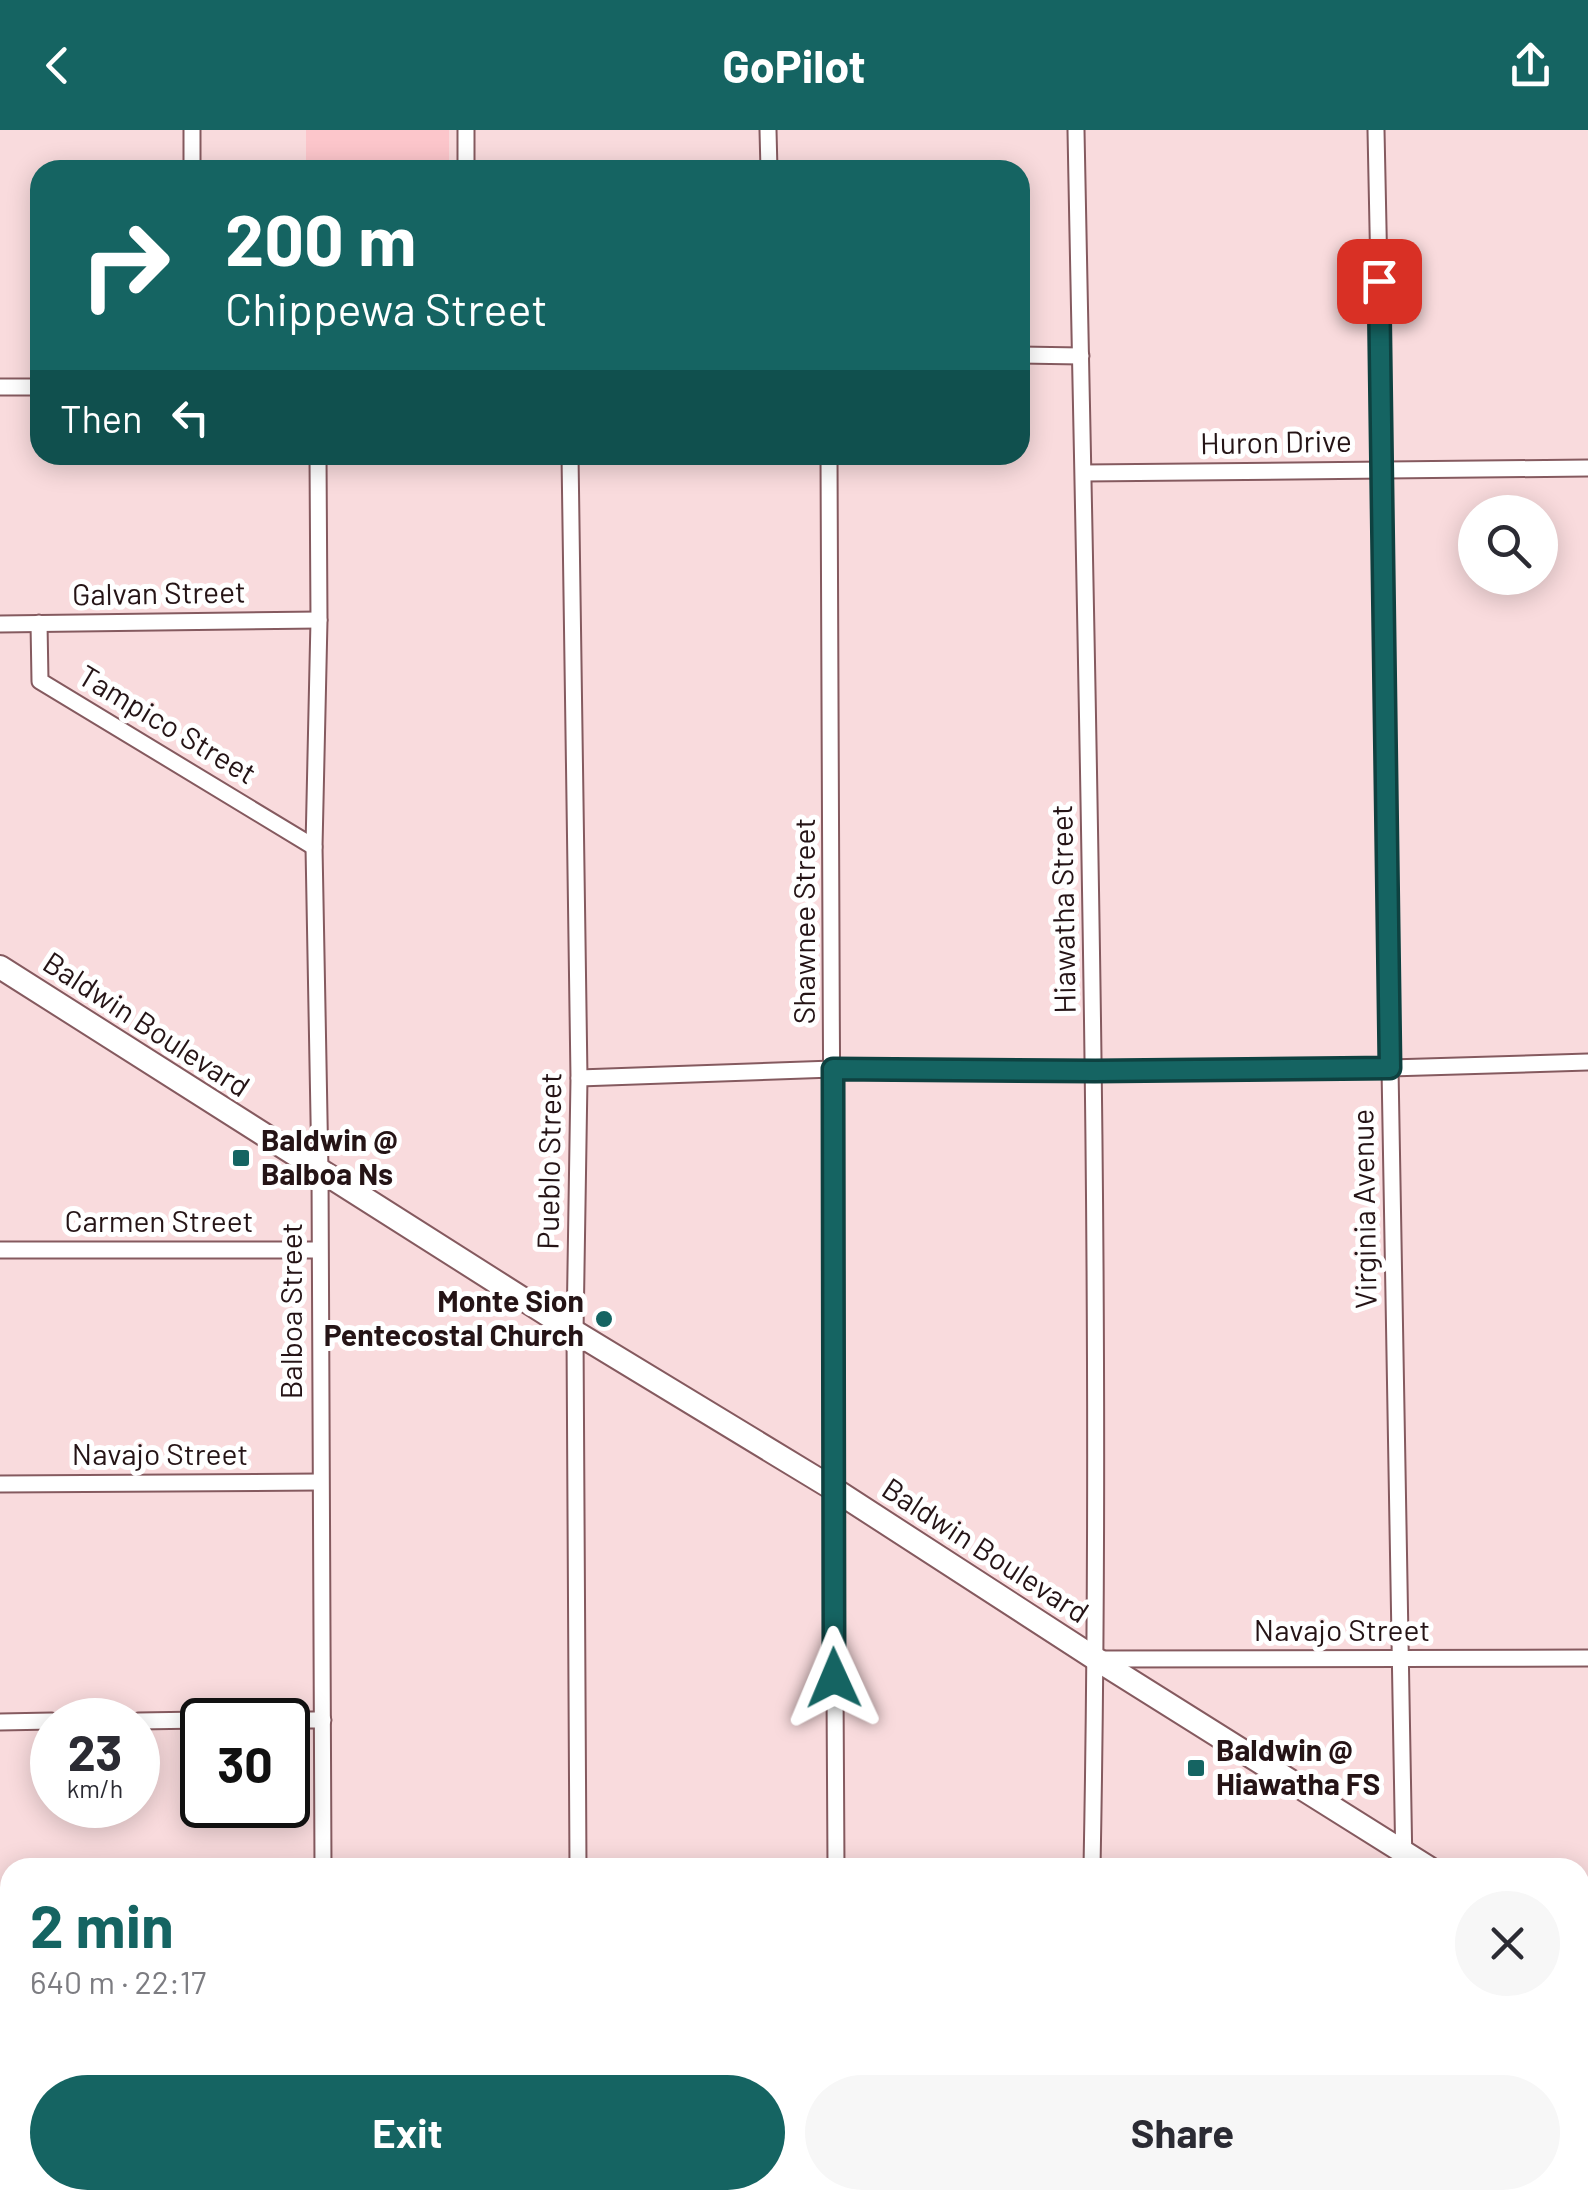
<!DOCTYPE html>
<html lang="en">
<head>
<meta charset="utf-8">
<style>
	:root { --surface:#fff; --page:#f7f7f7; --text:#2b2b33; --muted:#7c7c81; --accent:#156462 }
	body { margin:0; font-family:Barlow,sans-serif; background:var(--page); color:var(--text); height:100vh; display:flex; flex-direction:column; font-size:38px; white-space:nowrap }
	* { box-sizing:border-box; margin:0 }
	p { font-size:32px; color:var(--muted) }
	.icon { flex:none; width:55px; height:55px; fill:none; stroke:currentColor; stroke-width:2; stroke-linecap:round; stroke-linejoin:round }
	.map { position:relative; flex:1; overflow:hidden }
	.panel { position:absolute; left:0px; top:1728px; width:1590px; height:352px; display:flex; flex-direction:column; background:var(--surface); border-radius:30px 30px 0 0; box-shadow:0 5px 25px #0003 }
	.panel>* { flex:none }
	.banner { position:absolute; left:30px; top:30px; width:1000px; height:305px; border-radius:30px; box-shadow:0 5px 25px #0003; background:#156462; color:#fff; overflow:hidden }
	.tools { position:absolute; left:1458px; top:365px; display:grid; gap:20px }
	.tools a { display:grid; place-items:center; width:100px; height:100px; border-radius:50%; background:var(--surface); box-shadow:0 5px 25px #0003; font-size:50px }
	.speed { position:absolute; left:30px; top:1568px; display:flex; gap:20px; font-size:50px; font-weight:700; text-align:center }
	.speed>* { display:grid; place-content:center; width:130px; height:130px; border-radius:50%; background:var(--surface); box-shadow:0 5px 25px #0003; line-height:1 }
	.speed small { font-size:25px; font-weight:400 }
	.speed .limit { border:5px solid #111; border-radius:15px; background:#fff; color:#111 }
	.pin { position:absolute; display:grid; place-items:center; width:85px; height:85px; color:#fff; margin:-42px; border-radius:20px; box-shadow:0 5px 15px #0006 }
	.me { position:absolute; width:110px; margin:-55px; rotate:359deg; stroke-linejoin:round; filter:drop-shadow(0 0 8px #0008) }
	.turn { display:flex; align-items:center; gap:35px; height:210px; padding:0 30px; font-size:45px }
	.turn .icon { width:130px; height:130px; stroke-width:2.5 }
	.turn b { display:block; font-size:70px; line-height:85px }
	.then { display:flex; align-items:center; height:95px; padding:0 30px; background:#0003; gap:20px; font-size:38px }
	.round { display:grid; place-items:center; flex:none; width:105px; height:105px; border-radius:52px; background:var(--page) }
	.head { display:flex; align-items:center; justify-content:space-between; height:170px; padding:0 30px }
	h1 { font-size:60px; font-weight:700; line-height:75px; color:var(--accent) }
	.action { display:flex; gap:20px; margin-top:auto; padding:20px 30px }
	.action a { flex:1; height:115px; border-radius:60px; background:var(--accent); color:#fff; font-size:40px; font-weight:700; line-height:115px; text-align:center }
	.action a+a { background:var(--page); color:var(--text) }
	header { display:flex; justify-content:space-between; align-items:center; height:130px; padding:0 30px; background:var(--accent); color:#fff; font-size:45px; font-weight:700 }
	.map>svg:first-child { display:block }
</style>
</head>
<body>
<header><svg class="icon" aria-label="back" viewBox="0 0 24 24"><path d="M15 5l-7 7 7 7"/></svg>GoPilot<svg class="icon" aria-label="share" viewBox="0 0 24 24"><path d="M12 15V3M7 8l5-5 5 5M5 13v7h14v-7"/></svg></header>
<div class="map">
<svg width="1588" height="2079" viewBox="0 0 1588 2079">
	<rect width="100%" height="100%" fill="#f9dbdd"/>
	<g fill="#fcc6cb">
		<rect x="306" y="0" width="143" height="40"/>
		<path d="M0,1843h10v227h302v9h-312z"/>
	</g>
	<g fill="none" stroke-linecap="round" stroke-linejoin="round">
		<defs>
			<g id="minor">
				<path d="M192,0v40"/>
				<path d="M466,0v40"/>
				<path d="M768,0l1,40"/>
				<path d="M1076,0c11,579 27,1158 16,1738"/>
				<path d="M1376,0l7,339 7,599 14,800"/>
				<path d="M1020,225l61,1"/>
				<path d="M0,257h40"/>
				<path d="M318,325l1,165 -5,227 6,324 3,697"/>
				<path d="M570,325l9,623 -4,254 3,536"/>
				<path d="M829,325c3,471 2,942 7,1413"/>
				<path d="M1084,343l504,-5"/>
				<path d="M39,493l1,58 274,166"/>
				<path d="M0,494l319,-4"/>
				<path d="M579,948l254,-9 262,2 295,-3 198,-6"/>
				<path d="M0,1120h319"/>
				<path d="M0,1354l320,-2"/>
				<path d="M1100,1529l488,-1"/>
				<path d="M261,1590h62"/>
				<path d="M138,1591l64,-1"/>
				<path d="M0,1592l52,-1"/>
				<path d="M0,1831h10"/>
				<path d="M329,2070v9"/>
				<path d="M585,2070v9"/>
				<path d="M840,2070v9"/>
				<path d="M1093,2070v9"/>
				<path d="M1407,2070l1,9"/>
			</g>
			<g id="secondary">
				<path d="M0,837l575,365 257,156 264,171 333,209"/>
				<path d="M1580,1820l8,5"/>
			</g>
		</defs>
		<use href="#minor" stroke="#855a5f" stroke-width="19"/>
		<use href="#secondary" stroke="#855a5f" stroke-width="26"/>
		<use href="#minor" stroke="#fff" stroke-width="15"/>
		<use href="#secondary" stroke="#fff" stroke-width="22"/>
	</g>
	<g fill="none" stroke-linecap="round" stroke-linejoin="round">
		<defs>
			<path id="route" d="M834,1548l-1,-609 262,2 295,-3 -11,-787"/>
		</defs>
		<use href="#route" stroke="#0e4140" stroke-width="25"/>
		<use href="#route" stroke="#156462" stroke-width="18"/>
	</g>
	<g fill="#156462" stroke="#fff" stroke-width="4">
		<rect x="231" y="1018" width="20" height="20" rx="5"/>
		<circle cx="604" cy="1189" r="10"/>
		<rect x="1186" y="1628" width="20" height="20" rx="5"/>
	</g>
	<g text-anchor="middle" stroke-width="10" stroke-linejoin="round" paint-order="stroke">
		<g font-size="30" fill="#251416" stroke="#fff">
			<text transform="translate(1276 313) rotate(-1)" y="10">Huron Drive</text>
			<text transform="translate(159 464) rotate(-1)" y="10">Galvan Street</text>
			<text transform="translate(167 595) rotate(31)" y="10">Tampico Street</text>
			<text transform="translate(1064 779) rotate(-91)" y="10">Hiawatha Street</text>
			<text transform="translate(805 791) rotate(-90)" y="10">Shawnee Street</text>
			<text transform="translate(146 895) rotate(33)" y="10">Baldwin Boulevard</text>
			<text transform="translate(550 1031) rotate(-89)" y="10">Pueblo Street</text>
			<text transform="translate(1365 1079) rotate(-91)" y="10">Virginia Avenue</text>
			<text x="159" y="1102">Carmen Street</text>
			<text transform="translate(292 1181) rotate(-90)" y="10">Balboa Street</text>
			<text x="160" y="1335">Navajo Street</text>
			<text transform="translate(985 1421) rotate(33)" y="10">Baldwin Boulevard</text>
			<text x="1342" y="1511">Navajo Street</text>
		</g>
		<g font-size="30" font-weight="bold" fill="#251416" stroke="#fff" text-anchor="start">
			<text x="261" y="1021">Baldwin @<tspan x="261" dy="34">Balboa Ns</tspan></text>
			<text x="584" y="1182" text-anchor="end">Monte Sion<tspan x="584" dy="34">Pentecostal Church</tspan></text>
			<text x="1216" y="1631">Baldwin @<tspan x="1216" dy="34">Hiawatha FS</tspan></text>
		</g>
	</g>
</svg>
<div class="tools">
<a><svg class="icon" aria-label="search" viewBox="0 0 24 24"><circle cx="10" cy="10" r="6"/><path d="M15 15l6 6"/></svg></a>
</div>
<div class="speed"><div>23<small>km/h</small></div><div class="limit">30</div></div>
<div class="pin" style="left:1379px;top:151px;background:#d93025"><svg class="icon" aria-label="arrive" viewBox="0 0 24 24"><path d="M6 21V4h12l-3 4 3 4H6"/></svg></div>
<svg class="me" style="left:834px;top:1548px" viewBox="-20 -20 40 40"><path d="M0-17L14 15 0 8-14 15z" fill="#156462" stroke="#fff" stroke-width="4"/></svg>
<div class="banner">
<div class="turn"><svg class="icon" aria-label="right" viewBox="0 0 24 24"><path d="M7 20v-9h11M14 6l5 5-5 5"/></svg><div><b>200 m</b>Chippewa Street</div></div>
<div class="then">Then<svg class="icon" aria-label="left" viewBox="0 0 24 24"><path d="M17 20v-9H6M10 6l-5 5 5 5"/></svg></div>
</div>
<section class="panel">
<div class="head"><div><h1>2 min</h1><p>640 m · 22:17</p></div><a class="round"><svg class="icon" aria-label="close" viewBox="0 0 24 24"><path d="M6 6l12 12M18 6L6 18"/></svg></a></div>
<div class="action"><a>Exit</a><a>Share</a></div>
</section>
</div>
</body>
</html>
